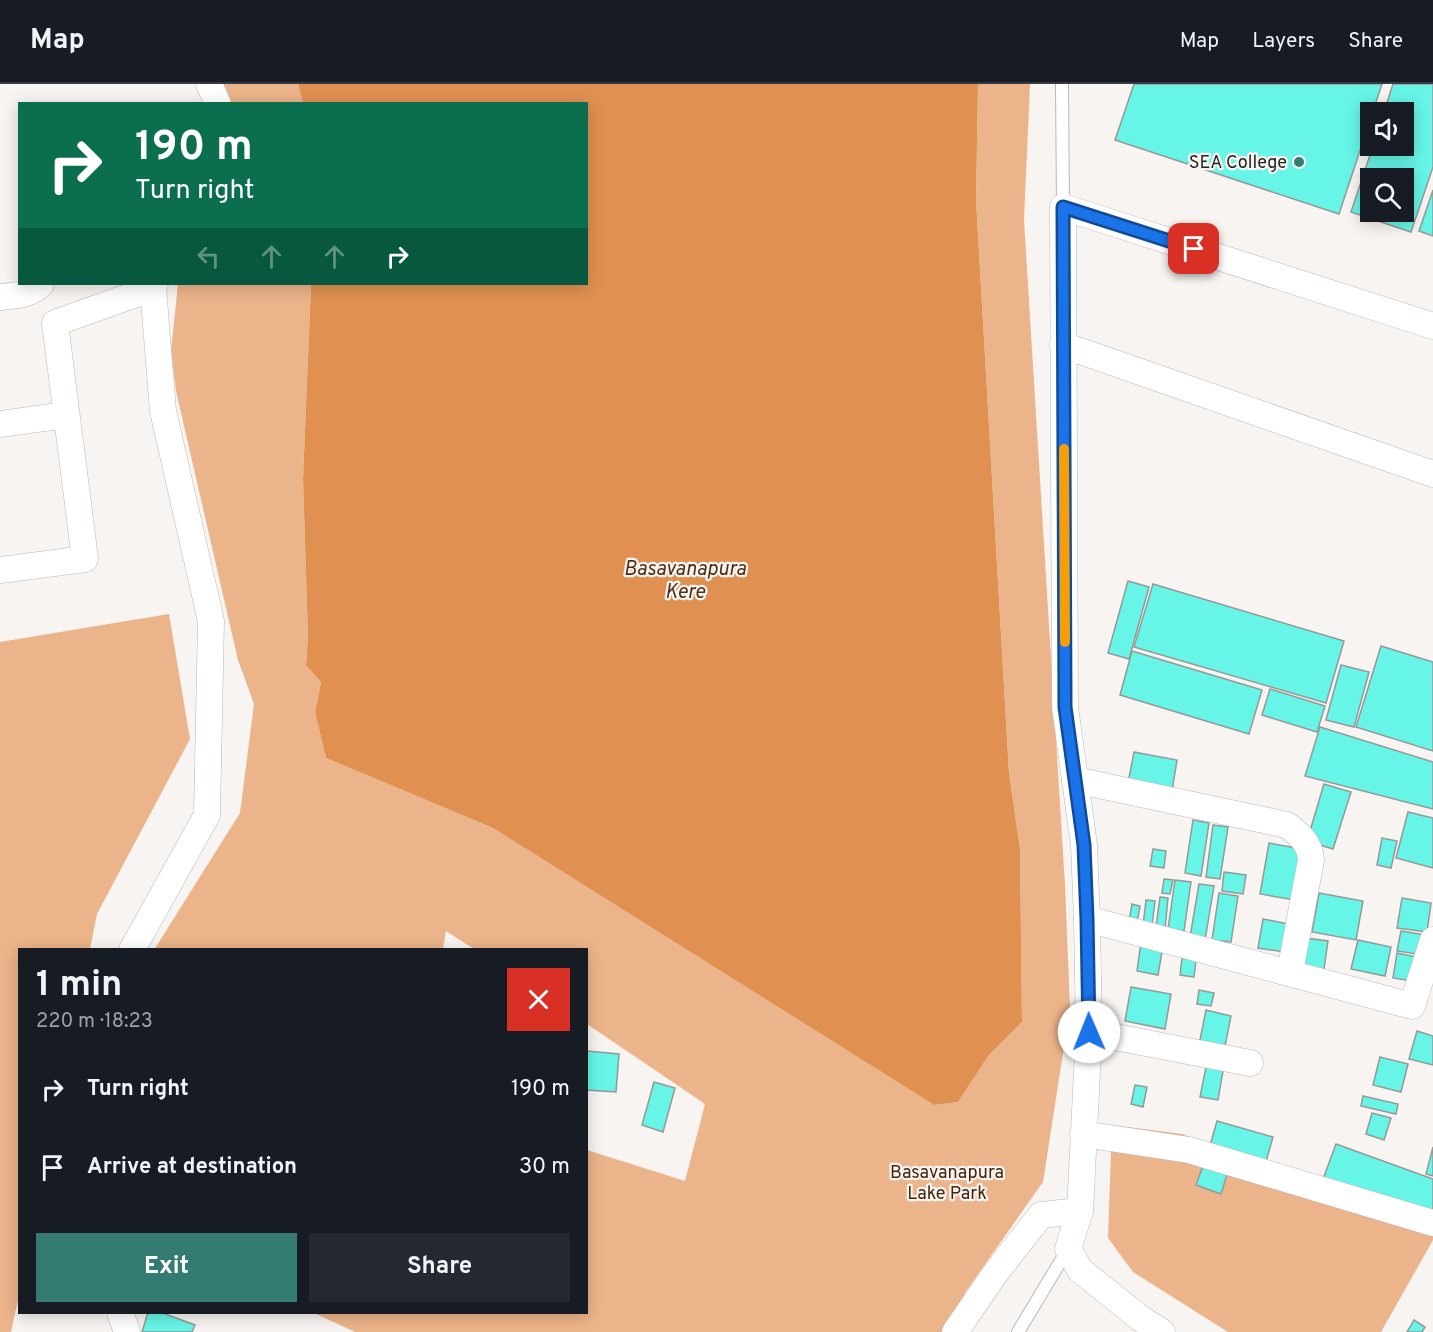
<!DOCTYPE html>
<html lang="en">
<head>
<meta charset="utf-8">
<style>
	:root { --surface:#171b24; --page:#242831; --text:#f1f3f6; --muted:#9ea1a6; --line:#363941; --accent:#347b74 }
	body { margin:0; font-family:Overpass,sans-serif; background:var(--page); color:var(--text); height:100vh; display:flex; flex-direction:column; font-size:22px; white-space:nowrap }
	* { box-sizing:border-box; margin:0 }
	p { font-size:20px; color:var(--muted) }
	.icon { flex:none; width:33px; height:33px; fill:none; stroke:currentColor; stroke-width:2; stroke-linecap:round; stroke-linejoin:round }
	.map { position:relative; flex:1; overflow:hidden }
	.panel { position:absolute; left:18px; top:864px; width:570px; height:366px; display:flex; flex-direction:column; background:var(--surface); border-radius:0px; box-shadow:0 3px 15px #0003 }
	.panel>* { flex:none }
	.hud { position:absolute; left:18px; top:18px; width:570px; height:183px; border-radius:0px; box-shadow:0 3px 15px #0003; background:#0b6e4f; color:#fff; overflow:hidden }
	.fabs { position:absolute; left:1360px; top:18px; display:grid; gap:12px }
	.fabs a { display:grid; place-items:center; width:54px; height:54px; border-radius:0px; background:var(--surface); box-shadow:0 3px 15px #0003; font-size:30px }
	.pin { position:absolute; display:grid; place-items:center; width:51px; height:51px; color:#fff; margin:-26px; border-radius:12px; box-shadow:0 3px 9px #0006 }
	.me { position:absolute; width:66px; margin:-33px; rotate:359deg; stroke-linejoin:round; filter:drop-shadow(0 0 4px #0008) }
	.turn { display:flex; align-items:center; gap:21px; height:126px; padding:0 18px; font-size:27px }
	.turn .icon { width:78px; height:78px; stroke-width:2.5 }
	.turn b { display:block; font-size:42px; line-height:51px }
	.lanes { display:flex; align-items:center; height:57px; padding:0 18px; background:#0003; justify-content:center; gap:30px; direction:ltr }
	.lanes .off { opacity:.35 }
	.round { display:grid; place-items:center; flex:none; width:63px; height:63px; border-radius:0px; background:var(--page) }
	.head { display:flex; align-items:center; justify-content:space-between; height:102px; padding:0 18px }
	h1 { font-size:36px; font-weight:700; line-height:45px }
	.button { display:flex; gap:12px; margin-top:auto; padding:12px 18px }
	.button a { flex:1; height:69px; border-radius:0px; background:var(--accent); color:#fff; font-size:24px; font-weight:700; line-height:69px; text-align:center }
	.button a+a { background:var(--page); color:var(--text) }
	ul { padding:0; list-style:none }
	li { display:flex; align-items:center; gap:18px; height:78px; padding:0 18px }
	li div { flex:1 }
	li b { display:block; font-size:22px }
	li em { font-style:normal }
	header { display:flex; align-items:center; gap:36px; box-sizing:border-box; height:84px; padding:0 30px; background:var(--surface); border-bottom:2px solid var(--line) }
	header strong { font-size:28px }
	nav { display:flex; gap:33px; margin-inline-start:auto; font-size:21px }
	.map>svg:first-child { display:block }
</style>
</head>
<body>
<header>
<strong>Map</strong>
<nav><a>Map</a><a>Layers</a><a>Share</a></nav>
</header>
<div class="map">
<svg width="1433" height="1248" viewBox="0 0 1433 1248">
	<rect width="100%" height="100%" fill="#f7f4f1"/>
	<g fill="#ecb48a">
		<path d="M220,0h78l5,19h-78z"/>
		<path d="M978,0h52l-6,136 41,665 5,123 -27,174 -79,112 17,13 -19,25h-607l-41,-19 272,-1 1,-162 98,31 20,-77 -118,-80 -1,-74 -112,-1 -28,-18 -3,18 -289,1 86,-137 14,-109 -16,-44 -62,-269 -5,-41 7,-66h133l-8,195 5,158 -2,27 15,18 -6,30 11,46 167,70 441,277 24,-3 31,-47 33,-33 -2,-173 -11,-76 -33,-573z"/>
		<path d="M169,530l21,125 -93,175 -7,35 -70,1v340l-9,42h-11v-690z"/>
		<path d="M1112,1041l70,9 251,97v9l-52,92h-153l-95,-60 -25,-34z"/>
	</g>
	<path fill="#e09151" d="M298,0h680l-2,116 33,573 11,76 2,173 -33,33 -31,47 -24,3 -441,-277 -167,-70 -11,-46 6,-30 -15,-17 2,-28 -5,-158 8,-195h275v-180l-283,-1z"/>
	<g fill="#66f5e7" stroke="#959998" stroke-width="1.5" fill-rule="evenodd">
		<path d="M1134,0h248l-43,130 -224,-74z"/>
		<path d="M1393,0h40v83l-22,65 -60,-20 22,-66h31v-34h-20zM1371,94h33v34h-33z"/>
		<path d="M1433,106v46l-14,-5z"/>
		<path d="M1128,497l21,6 -20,72 -21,-6z"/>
		<path d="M1153,500l191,57 -18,62 -192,-56z"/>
		<path d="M1381,562l52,16v89l-77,-24z"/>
		<path d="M1132,567l130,39 -13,44 -129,-39z"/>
		<path d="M1341,581l28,7 -15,55 -28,-7z"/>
		<path d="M1270,605l55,17 -8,26 -55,-17z"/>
		<path d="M1320,643l113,35v47l-128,-33z"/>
		<path d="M1134,668l43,8 -5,31 -44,-8z"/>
		<path d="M1324,700l27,8 -18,57 -26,-8z"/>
		<path d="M1408,728l25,6v50l-37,-10z"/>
		<path d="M1193,736l16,3 -8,53 -16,-3z"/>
		<path d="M1213,741l15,2 -8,52 -14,-2z"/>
		<path d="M1382,754l15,3 -6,27 -14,-3z"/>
		<path d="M1269,759l39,7 -8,51 -40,-7z"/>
		<path d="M1153,765l13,2 -2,17 -14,-2z"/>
		<path d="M1224,788l22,3 -3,19 -21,-3z"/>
		<path d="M1164,795l9,1 -3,14 -8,-1z"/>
		<path d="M1175,796l16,2 -7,49 -16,-2z"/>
		<path d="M1199,800l15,2 -9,54 -15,-3z"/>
		<path d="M1219,809l19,3 -7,46 -19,-2z"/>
		<path d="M1319,809l44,8 -7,39 -44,-8z"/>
		<path d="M1160,813l8,1 -3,31 -9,-2z"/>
		<path d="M1402,814l29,5 -4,29 -30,-4z"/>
		<path d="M1146,816l9,1 -3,25 -9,-1z"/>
		<path d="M1132,820l8,2 -3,17 -8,-1z"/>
		<path d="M1263,835l26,5 -5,28 -26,-4z"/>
		<path d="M1401,847l25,4 -3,20 -26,-4z"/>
		<path d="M1306,854l22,3 -4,28 -22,-3z"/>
		<path d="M1358,856l33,7 -6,29 -34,-7z"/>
		<path d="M1141,858l22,4 -5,29 -21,-4z"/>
		<path d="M1397,869l25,5 -4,24 -25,-4z"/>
		<path d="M1182,874l14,2 -2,17 -14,-2z"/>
		<path d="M1131,903l40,7 -6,35 -40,-8z"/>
		<path d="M1199,906l15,3 -3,13 -14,-2z"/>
		<path d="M1206,926l25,6 -7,35 -25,-6z"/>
		<path d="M1417,947l16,5v29l-24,-6z"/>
		<path d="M587,967l32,3 -3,38 -30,-2z"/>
		<path d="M1380,973l28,7 -7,28 -28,-7z"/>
		<path d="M1207,978l17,3 -6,35 -18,-3z"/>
		<path d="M654,998l21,6 -12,44 -21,-7z"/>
		<path d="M1135,1001l12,2 -4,20 -12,-3z"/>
		<path d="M1363,1012l35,8 -2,10 -35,-8z"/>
		<path d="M1372,1029l19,5 -7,22 -18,-6z"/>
		<path d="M1217,1037l56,16 -8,28 -56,-16z"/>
		<path d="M1336,1060l97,35v30l-2,6 -108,-36z"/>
		<path d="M1433,1063v29l-7,-2z"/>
		<path d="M1205,1076l24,8 -8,26 -25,-9z"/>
		<path d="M148,1228h12l35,13 -3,7h-50z"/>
		<path d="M1414,1236l11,7 -3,5h-15z"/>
	</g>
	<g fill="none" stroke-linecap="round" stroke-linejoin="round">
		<defs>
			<g id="service">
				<path d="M1062,0l1,123"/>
				<path d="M1018,1248l50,-83"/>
			</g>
			<g id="minor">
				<path d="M209,0l9,20"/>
				<path d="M0,213c15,-1 31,-2 41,-13"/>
				<path d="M1063,261l370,129"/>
				<path d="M0,340l66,-9"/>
				<path d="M0,486l85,-11 -30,-236 98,-35"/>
				<path d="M1075,696l212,45c13,10 23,18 24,35l-21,112"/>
				<path d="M1087,835l325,87 21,-66"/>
				<path d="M132,866l75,-135 4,-194 -48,-210 -10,-123 2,-4"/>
				<path d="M1089,948l161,31"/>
				<path d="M1083,1050l106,16 244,73"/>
				<path d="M120,1228l7,20"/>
				<path d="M955,1248l42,-61 44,-56 39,-4"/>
				<path d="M1162,1248l-22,-14 -60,-48 -12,-21 12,-38 9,-179 -2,-113 -3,-74 -19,-138 -2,-500 370,119"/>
			</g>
		</defs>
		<use href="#service" stroke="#bbb7b5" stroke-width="14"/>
		<use href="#minor" stroke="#bbb7b5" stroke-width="27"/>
		<use href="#service" stroke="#fff" stroke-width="12"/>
		<use href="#minor" stroke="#fff" stroke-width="26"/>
	</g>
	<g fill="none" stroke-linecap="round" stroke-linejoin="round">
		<defs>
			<path id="route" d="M1089,948l-2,-113 -3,-74 -19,-138 -2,-500 131,42"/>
		</defs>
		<use href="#route" stroke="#114b97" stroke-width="15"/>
		<use href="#route" stroke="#1a73e8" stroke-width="10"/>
		<path stroke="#f59e0b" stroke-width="10" d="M1064,365l1,193"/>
	</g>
	<circle fill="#347b74" stroke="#f7f4f1" stroke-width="2" cx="1299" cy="78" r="6"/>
	<g text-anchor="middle" stroke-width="4.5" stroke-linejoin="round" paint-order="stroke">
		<g font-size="18" fill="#201f1e" stroke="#f7f4f1" text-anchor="end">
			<text x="1287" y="84">SEA College</text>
		</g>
		<g font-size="18" fill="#442409" stroke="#f7f4f1">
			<text x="947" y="1094">Basavanapura<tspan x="947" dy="21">Lake Park</tspan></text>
		</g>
		<g font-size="20" font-style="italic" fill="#4f2e14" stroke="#f7f4f1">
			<text x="685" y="491">Basavanapura<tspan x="685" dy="23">Kere</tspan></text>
		</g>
	</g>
</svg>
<div class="fabs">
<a><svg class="icon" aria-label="sound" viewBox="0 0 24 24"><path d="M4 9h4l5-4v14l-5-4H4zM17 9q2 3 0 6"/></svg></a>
<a><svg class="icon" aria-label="search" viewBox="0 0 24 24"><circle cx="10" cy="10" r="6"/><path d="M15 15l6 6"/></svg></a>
</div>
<div class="pin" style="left:1194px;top:165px;background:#d93025"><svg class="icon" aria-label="arrive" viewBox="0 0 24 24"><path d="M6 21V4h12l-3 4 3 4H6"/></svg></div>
<svg class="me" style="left:1089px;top:948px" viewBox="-20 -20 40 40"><circle r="19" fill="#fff"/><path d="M0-13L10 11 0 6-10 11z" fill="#1a73e8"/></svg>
<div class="hud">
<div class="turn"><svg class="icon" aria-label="right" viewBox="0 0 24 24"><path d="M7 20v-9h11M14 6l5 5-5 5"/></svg><div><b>190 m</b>Turn right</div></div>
<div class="lanes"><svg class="icon off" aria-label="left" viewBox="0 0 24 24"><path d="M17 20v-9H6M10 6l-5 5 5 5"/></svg><svg class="icon off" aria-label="ahead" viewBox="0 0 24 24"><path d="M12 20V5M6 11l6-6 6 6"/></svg><svg class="icon off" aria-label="ahead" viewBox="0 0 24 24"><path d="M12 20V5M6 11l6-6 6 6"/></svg><svg class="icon" aria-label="right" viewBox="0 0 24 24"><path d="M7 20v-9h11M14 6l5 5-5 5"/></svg></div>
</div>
<section class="panel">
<div class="head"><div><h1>1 min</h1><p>220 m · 18:23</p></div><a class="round" style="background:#d93025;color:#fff"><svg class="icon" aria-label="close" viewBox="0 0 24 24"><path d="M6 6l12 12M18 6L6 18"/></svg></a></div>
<ul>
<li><svg class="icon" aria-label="right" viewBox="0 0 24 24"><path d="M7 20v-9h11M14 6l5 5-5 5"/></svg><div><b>Turn right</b></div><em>190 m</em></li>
<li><svg class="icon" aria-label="arrive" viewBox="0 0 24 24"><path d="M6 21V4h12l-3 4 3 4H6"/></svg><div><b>Arrive at destination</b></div><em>30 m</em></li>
</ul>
<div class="button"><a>Exit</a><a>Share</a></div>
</section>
</div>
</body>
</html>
